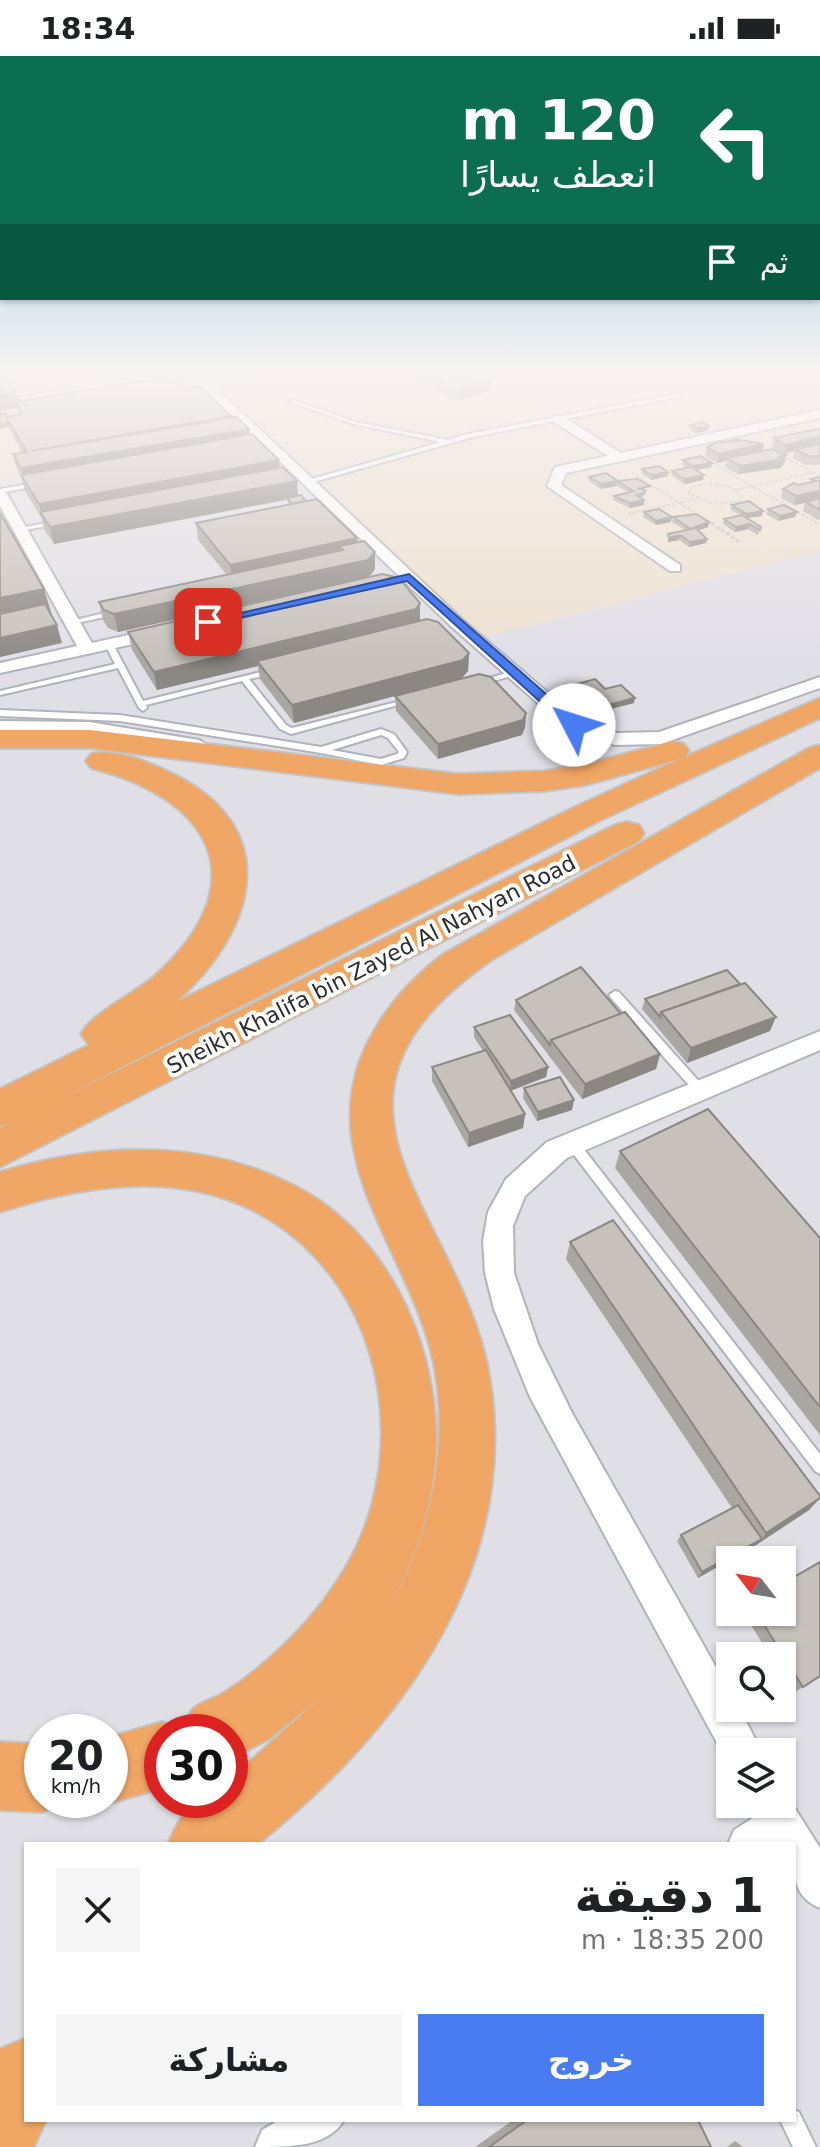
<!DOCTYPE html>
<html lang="ar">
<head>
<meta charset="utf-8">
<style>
	:root { --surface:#fff; --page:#f6f6f6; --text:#202124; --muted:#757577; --accent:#497cf1 }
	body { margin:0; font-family:"DejaVu Sans",Vazirmatn,sans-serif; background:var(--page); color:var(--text); direction:rtl; height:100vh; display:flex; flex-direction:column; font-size:30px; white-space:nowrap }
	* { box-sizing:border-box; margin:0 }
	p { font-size:26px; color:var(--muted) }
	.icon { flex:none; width:44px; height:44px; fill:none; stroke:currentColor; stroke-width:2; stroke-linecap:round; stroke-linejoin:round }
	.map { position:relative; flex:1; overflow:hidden; direction:ltr }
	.drawer { position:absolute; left:24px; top:1786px; width:772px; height:280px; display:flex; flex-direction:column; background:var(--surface); border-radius:0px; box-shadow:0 2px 6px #0004; direction:rtl }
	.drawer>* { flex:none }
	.guide { position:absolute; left:0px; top:0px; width:820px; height:244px; box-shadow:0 2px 6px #0004; direction:rtl; background:#0b6e4f; color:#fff; overflow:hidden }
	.needle { width:52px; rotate:301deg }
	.buttons { position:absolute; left:716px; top:1490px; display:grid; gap:16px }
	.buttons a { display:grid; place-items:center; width:80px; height:80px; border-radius:0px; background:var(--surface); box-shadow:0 2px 6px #0004; font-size:40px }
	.speed { position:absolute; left:24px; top:1658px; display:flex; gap:16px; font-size:40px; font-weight:700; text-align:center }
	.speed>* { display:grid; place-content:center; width:104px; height:104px; border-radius:50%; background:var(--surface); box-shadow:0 2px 6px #0004; line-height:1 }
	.speed small { font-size:20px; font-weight:400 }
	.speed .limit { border:12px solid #d22; background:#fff; color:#111 }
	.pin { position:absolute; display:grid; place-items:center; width:68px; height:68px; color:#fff; margin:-34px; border-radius:16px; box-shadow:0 4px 12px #0006 }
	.me { position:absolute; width:88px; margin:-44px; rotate:310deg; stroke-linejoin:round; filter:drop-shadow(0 0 6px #0008) }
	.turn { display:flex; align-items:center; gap:28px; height:168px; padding:0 32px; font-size:36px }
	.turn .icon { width:104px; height:104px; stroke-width:2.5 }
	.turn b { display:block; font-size:56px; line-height:68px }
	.then { display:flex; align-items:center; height:76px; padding:0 32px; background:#0003; gap:16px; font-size:30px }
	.round { display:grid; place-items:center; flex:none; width:84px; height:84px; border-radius:0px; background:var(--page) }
	.head { display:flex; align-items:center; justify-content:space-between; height:136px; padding:0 32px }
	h1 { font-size:48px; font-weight:700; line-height:60px }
	.button { display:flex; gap:16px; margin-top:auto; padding:16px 32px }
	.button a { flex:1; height:92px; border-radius:0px; background:var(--accent); color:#fff; font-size:32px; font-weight:700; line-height:92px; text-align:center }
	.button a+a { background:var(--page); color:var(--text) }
	.status { display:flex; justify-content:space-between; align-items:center; height:56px; padding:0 40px; background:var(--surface); direction:ltr }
	.status svg { height:22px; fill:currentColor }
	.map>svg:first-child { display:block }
</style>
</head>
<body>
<div class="status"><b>18:34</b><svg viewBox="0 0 49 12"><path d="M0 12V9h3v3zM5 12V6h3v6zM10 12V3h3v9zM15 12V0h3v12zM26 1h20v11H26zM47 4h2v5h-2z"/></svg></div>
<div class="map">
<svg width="820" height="2091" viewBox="0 0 820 2091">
	<rect width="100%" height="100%" fill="#ede5df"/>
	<path fill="#e0dfe6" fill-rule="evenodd" d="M0,318h820v1773h-820zM730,1504h52v52h-52zM730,1600h52v52h-52zM42,1676h68v68h-68zM162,1676h68v68h-68zM730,1696h52v52h-52zM26,1788h768v276h-768z"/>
	<path fill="#ede0d0" d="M0,318h820v177l-338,87 -221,-206 -261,50z"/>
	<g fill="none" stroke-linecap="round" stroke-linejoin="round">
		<defs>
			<g id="service">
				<path d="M241,318h4l1,6 -31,10 -5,-1 31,-11z"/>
				<path d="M135,322l2,3 -115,19 -3,-2z"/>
				<path d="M203,323l2,3 -42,7 -3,-2z"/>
				<path d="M681,337l2,3 -214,42 -159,45 -2,-3 133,-38 -88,-18 -65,-23 5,-1 63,22 92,18 20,-6z"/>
				<path d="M40,426l3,2 -1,1 -42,8v-4z"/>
				<path d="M60,464l2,1v2l-42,8 -3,-2z"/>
				<path d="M116,554l4,2 -1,2 -47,10 -4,-2z"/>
				<path d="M106,586l7,2 30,57 130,-32 4,2 -1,2 -27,6 37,46 6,3 117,-29 4,2 -122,33 -11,-5 -38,-48 -96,24 1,3 -4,3 -4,-3 -21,-40 -118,27v-4l115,-27 -10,-20z"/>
				<path d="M513,615l4,2 -1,2 -39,10 -4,-2z"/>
				<path d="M0,654l120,5 201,32 60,-18 13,5 13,18 -3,6 -23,7 -60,-12 -201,-32 -120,-5zM381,679l7,3 11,14 -2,2 -16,5 -49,-9z"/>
				<path d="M615,935l4,1 85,95 2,3 -2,3h-8l-85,-95 -2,-3z"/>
				<path d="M572,1082l4,1 244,315v20l-5,-3 -247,-324 -2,-4 2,-4z"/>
				<path d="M794,2054l5,2 17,35h-23l-13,-27h14z"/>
			</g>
			<g id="minor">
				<path d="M189,318h12l263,247 117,100 36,12 42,-1 161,-55v11l-159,56 -46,1 -48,-16 -115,-102z"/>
				<path d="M820,354v8l-254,55 -5,12 119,80v6h-10l-123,-85 8,-19 53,-11 -54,-34v-6h8l59,37z"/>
				<path d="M0,434l7,4 85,149 72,-16 8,5 -2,4 -170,37v-10l77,-17 -77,-140z"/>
				<path d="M0,665l89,1 110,18 9,6 -9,6 -110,-18 -89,-1z"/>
				<path d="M820,975v19l-253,108 -42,38 -12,30 1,47 24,71 34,69 158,279v16h9l23,44h-32v15l-200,-370 -36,-88 -9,-36 -2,-32 5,-29 18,-33 41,-37z"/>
				<path d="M782,1732l38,60v60c-29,-12 -26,-36 -26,-64h-66l6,-14 22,-14 -5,-12h31z"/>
				<path d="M279,2064h65c-16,27 -53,27 -89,27l7,-17z"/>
			</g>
			<g id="trunk">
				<path d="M820,642v20l-219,102 -545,281 559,-276 12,-3 12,3 5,8 -5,8 -639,326v-39l10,-5 -10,3v-37l89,-44 -8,-11c12,-22 55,-41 76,-60 101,-93 54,-176 -66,-206l-5,-7 5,-7c23,-6 54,7 76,17 118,54 91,158 9,231l401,-196 103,-47 -95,26 -41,6 -86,3 -368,-46h-90v-18h90l368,44 86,-3 39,-6 90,-24 11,3 5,7 -4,6z"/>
				<path d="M820,689v23l-327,191c-211,145 -29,254 -3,421 30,192 -92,351 -232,464h-90c15,-35 24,-44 62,-44v-21l89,-80 -50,40 -39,20v-27h-68v56l-52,15 -8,-3h8v-63l52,-15 22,9c2,-6 5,-18 9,-22 6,-6 20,-10 27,-14 14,-8 27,-18 39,-28 38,-31 70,-68 93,-111 67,-130 18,-307 -126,-357 -72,-25 -156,-10 -226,13v-40c97,-29 202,-34 295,14 90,46 140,153 141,251 1,58 -19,118 -45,168 39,-70 59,-160 43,-241 -22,-110 -124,-206 -66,-322 19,-37 42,-62 74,-87l367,-207z"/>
				<path d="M0,1686l42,2v56l24,2 -24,10 -42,-2z"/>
				<path d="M26,1982v82h20l-12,27h-34v-98z"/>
			</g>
		</defs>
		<use href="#service" stroke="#b0b3bc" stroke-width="4"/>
		<use href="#minor" stroke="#b0b3bc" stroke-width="4"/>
		<use href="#trunk" stroke="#c4c4c4" stroke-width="4"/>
		<g stroke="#c4c4c4" stroke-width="2" stroke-dasharray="3 2" stroke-linecap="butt">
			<path d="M782,400l38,20"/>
			<path d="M706,404l111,63"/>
			<path d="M632,417l82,52"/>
			<path d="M709,427l19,3 14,9 -3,7 -26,2 -24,-10 3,-7z"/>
			<path d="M736,434l76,-17"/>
			<path d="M628,458l68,-15"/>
		</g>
		<path stroke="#c4c4c4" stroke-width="3" stroke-dasharray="4 2" stroke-linecap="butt" d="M711,467l29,19"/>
		<use href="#service" fill="#fff" fill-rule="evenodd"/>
		<use href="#minor" fill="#fff" fill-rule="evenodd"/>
		<use href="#trunk" fill="#f0a664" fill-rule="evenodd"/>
	</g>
	<g fill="#aaa6a1">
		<path d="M0,318l16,18 3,10 212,16 18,11 1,6 29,33 19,28 59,42 1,4 17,27 -6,8 -251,55 -10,-4 -5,-8 -4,-18 128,-27 -29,-35 -2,-17 93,-19 -2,-4 -233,44 -10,-15 -2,-10 -17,-28 -4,-15 -4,-6 -4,-16 9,-1 -11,-21 -2,-5 -9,2v-15l8,3 11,-2 -2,-7 -17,3z"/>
		<path d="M412,318h81v4l-2,1 -1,12 -31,9 -9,-2z"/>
		<path d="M690,369l19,1 -1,4 -12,3 -7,-4z"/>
		<path d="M820,375v33l-2,1h-12l-13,-7 2,-7 -11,3 -12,-7 2,-9z"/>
		<path d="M733,383l31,5 -2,7 24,4 -2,9 -2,1 -1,3 -43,6 -13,-7 2,-6 -10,2 -12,-7 2,-9 25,-6z"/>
		<path d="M683,404l29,3 -1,4 -15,3 7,10 -19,4 -13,-9 1,-4 15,-3 -5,-4z"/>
		<path d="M642,413l26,7 -17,4 -9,-6z"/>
		<path d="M589,421l29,4 31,10 -5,1v5l-3,1 3,7 -14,3 -17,-8 1,-4 14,-4 -11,-6 -16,3 -12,-8z"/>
		<path d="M820,421v42l-2,1 -15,-9 2,-8 -11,2 -13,-7 2,-9 27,-6 1,-4z"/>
		<path d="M732,449l30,11 -15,2 14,9 -3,8 -10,-6 -13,3 -12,-8 1,-5 16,-4 -10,-6z"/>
		<path d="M768,453l29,3 -2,5 -17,4 -12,-7z"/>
		<path d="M644,456l27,10 -15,3 -13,-8z"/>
		<path d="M673,461l36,5 -1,5 -10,3 9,9 -1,4 -17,4 -10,-7 -11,2v-8l17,-4 -13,-8z"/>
		<path d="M419,565l50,32 -1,18 -6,7 64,35 -1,14 -3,8 -84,24 -42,-48 -1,-15 -101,27 -34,-44 -2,-13 -101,24 -25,-40 -4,-18z"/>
		<path d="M570,630l35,3 29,14 -35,9 -9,-2 -21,-19z"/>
		<path d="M740,928l30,47 -83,32 -45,-54 3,-10z"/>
		<path d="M516,944l105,14 39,40 -4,15 -74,30 -68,-89z"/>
		<path d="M474,971l74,40 -2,10 -36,14 15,23 -2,14 -55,19 -36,-66v-14l51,-16 -9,-14z"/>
		<path d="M524,1032l48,22 -35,11 -14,-23z"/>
		<path d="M620,1095l200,87v197l-205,-267z"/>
		<path d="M570,1186l250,256 -11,12 -53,35 -58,33 -21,-37 4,-6 51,-27 -166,-249z"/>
		<path d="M743,1556h39l38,65 -27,16 -11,-18v-19h-12z"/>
		<path d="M513,2064h185l13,27h-236z"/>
		<path d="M735,2085l8,6h-16z"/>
	</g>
	<g fill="#8b8783">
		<path d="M493,318v4l-3,2 1,-1 -1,12 -31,9 1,-12 18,-9z"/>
		<path d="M16,336l4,15 -4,-5 1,6 -17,3v-16z"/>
		<path d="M231,360l1,15 17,-2 2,15 -225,40 -5,-16 10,-17z"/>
		<path d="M8,367l1,4 -9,2v-5z"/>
		<path d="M709,370l-1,4 -12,3 1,-5z"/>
		<path d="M820,381v8l-25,4v2l-11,3 2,-9 14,-5z"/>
		<path d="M764,388l-2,9 -35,5v3l-10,2 2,-9z"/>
		<path d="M786,399l-2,9 -2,1 -1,3 -43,6 2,-8z"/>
		<path d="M279,404l1,16 -239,37 -2,-9z"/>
		<path d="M712,407l-1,4 -19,4 1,-5z"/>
		<path d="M668,416v4l-17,4v-5z"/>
		<path d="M704,419l-1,5 -19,4 1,-5z"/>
		<path d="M297,425l1,16 -244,47 -4,-17z"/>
		<path d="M617,425v5l-16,3v-5z"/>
		<path d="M820,435v8l-26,6 2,-9z"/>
		<path d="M644,444v5l-14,3v-5z"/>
		<path d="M763,455l-1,5 -17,2 1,-4z"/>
		<path d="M797,456l-2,5 -17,4 2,-5z"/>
		<path d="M672,461l-1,5 -15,3v-4z"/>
		<path d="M709,466l-1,5 -18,6 1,-4z"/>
		<path d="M749,468l-1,5 -13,3 1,-5z"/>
		<path d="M680,479l-1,5 -11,2 1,-4z"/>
		<path d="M357,482l1,17 -15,-5 -4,-4 1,13 -107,23 -3,-17z"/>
		<path d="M707,483l-1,4 -17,4 1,-5z"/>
		<path d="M375,496v17l-6,8 -251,55 -4,-18z"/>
		<path d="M44,533l7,23 -51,11v-25z"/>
		<path d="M420,547v18l-163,40 1,5 -101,24 -3,-18z"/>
		<path d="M57,569l5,18 -62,14v-19z"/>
		<path d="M469,597l-1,18 -6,7 -168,45 -2,-18z"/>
		<path d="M635,642l-1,5 -35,9 1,-5z"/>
		<path d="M526,657l-1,14 -3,8 -84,24v-15z"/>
		<path d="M776,961l-6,14 -83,32 4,-15z"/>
		<path d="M660,998l-4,15 -74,30 3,-15z"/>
		<path d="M548,1011l-2,10 -36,14 1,-10z"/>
		<path d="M574,1044l-2,10 -35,11 1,-9z"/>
		<path d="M525,1058l-2,14 -55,19 1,-14z"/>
		<path d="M820,1442l-11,12 -53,35 -58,33 4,-6 60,-33 4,-6z"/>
	</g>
	<g fill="#c6c1bb" stroke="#8b8783" stroke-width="2">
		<path d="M0,318h3l13,18 -16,3z"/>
		<path d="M430,318h52l9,5 -31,9 -10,-1z"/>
		<path d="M167,323l17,9 15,-2 32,30 -200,35 206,-34 12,12 -228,39 -8,-14 14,-2 -21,-35 16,-3 -6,-12 116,-20z"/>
		<path d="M6,357l2,4h-2l2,6 -8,1v-10z"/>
		<path d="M703,366l6,4 -12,2 -7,-3z"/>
		<path d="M818,373l2,2v6l-20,3 3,1 -17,4 -12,-7z"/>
		<path d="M252,378l27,26 -240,44 -18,-29z"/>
		<path d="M733,383l31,5 -45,10 -12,-7 11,-5 19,-1z"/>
		<path d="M820,388v12h-12l-13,-7z"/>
		<path d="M773,393l13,6 -7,2 4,2 -43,7 -13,-8z"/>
		<path d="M701,400l11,7 -19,3 -10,-6z"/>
		<path d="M659,410l9,6 -17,3 -9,-6z"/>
		<path d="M283,411l14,14 -247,46 -10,-15z"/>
		<path d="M691,411l13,8 -19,4 -13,-8z"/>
		<path d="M606,417l12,8 -17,3 -12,-7z"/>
		<path d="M819,421h1v14l-24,5 -13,-7 11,-6 4,2 18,-4 -5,-2z"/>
		<path d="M638,423l12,7 -13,3h7l1,4 -9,2 8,5 -14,3 -16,-7 20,-5 -17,-10z"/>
		<path d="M301,439l5,6 -14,3 -5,-6z"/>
		<path d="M820,442v12l-14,-8z"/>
		<path d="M317,443l40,39 -127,27 -34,-42z"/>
		<path d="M749,445l14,10 -17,3 -14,-9z"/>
		<path d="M784,449l13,7 -17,4 -12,-7z"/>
		<path d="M659,453l13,8 -16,4 -12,-9z"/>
		<path d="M0,457l44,76 -44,9z"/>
		<path d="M696,458l13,8 -18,7 -18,-12z"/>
		<path d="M742,459l19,12 -1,3 -11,-6 -13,3 -12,-8z"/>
		<path d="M696,472l11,11 -17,3 -10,-7 -11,3 -1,-4z"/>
		<path d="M364,485l11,11 -7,8 -254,54 -10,-4 -5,-8 244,-52 -4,-4z"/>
		<path d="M382,518l17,4 21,25 -4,6 -262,63 -26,-40z"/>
		<path d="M45,548l12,21 -57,13v-24z"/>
		<path d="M427,563l11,3 31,31 -6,7 -171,45 -35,-44z"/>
		<path d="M479,618l12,3 35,36 -3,7 -85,24 -43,-48z"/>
		<path d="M595,623l10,10 16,-4 14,13 -35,9 -10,-2 -20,-19z"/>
		<path d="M581,911l40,47 -70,26 -1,5 -34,-45z"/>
		<path d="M727,914l13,14 -79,28 -1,5 -15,-18z"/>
		<path d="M745,927l31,34 -85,31 -30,-36z"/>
		<path d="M625,956l35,42 -75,30 -34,-44z"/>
		<path d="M510,959l38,52 -37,14 -37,-54z"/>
		<path d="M486,994l39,64 -56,19 -37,-66z"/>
		<path d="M560,1021l14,23 -36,12 -14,-24z"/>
		<path d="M708,1053l112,129v169l-200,-256z"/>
		<path d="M613,1164l207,276v2l-54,35 -196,-291z"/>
		<path d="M738,1449l24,34 -60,33 -21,-37z"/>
		<path d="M820,1506v114l-17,11 -47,-75h26v-28z"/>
		<path d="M527,2064h171l13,27h-222z"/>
	</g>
	<linearGradient id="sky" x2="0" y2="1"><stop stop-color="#7bc2e8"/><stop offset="0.52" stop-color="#f7f3f1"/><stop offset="1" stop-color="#f7f3f1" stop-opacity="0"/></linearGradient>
	<rect width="820" height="611" fill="url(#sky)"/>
	<path fill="#497cf1" stroke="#2f519d" stroke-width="2" d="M409,518l169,148v6h-9l-162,-147 -199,44 -6,-3z"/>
	<g text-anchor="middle" stroke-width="8" stroke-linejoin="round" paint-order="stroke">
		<g font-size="22" fill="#2c2c2c" stroke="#fff">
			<text transform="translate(371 908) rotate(-27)" y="8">Sheikh Khalifa bin Zayed Al Nahyan Road</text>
		</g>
	</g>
</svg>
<div class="buttons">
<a><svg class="needle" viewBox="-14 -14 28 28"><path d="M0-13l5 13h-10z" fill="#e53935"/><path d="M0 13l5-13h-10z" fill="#757577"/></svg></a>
<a><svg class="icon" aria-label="search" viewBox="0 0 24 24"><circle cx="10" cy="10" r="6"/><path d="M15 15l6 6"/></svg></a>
<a><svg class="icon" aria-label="layers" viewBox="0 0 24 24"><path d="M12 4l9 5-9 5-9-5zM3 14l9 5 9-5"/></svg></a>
</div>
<div class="speed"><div>20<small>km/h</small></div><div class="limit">30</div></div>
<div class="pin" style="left:208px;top:566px;background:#d93025"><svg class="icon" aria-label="arrive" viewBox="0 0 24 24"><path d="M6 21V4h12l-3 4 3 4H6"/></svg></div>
<svg class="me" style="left:574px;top:669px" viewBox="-20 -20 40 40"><circle r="19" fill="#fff"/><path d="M0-13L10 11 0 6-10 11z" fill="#497cf1"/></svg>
<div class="guide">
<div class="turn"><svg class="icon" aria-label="left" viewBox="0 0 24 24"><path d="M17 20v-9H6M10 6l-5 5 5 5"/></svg><div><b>120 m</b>انعطف يسارًا</div></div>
<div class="then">ثم<svg class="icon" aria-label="arrive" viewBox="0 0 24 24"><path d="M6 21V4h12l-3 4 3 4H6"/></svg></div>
</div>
<section class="drawer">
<div class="head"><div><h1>1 دقيقة</h1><p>200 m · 18:35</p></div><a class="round"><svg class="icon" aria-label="close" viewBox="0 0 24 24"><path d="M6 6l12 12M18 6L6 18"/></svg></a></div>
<div class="button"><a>خروج</a><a>مشاركة</a></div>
</section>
</div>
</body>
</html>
